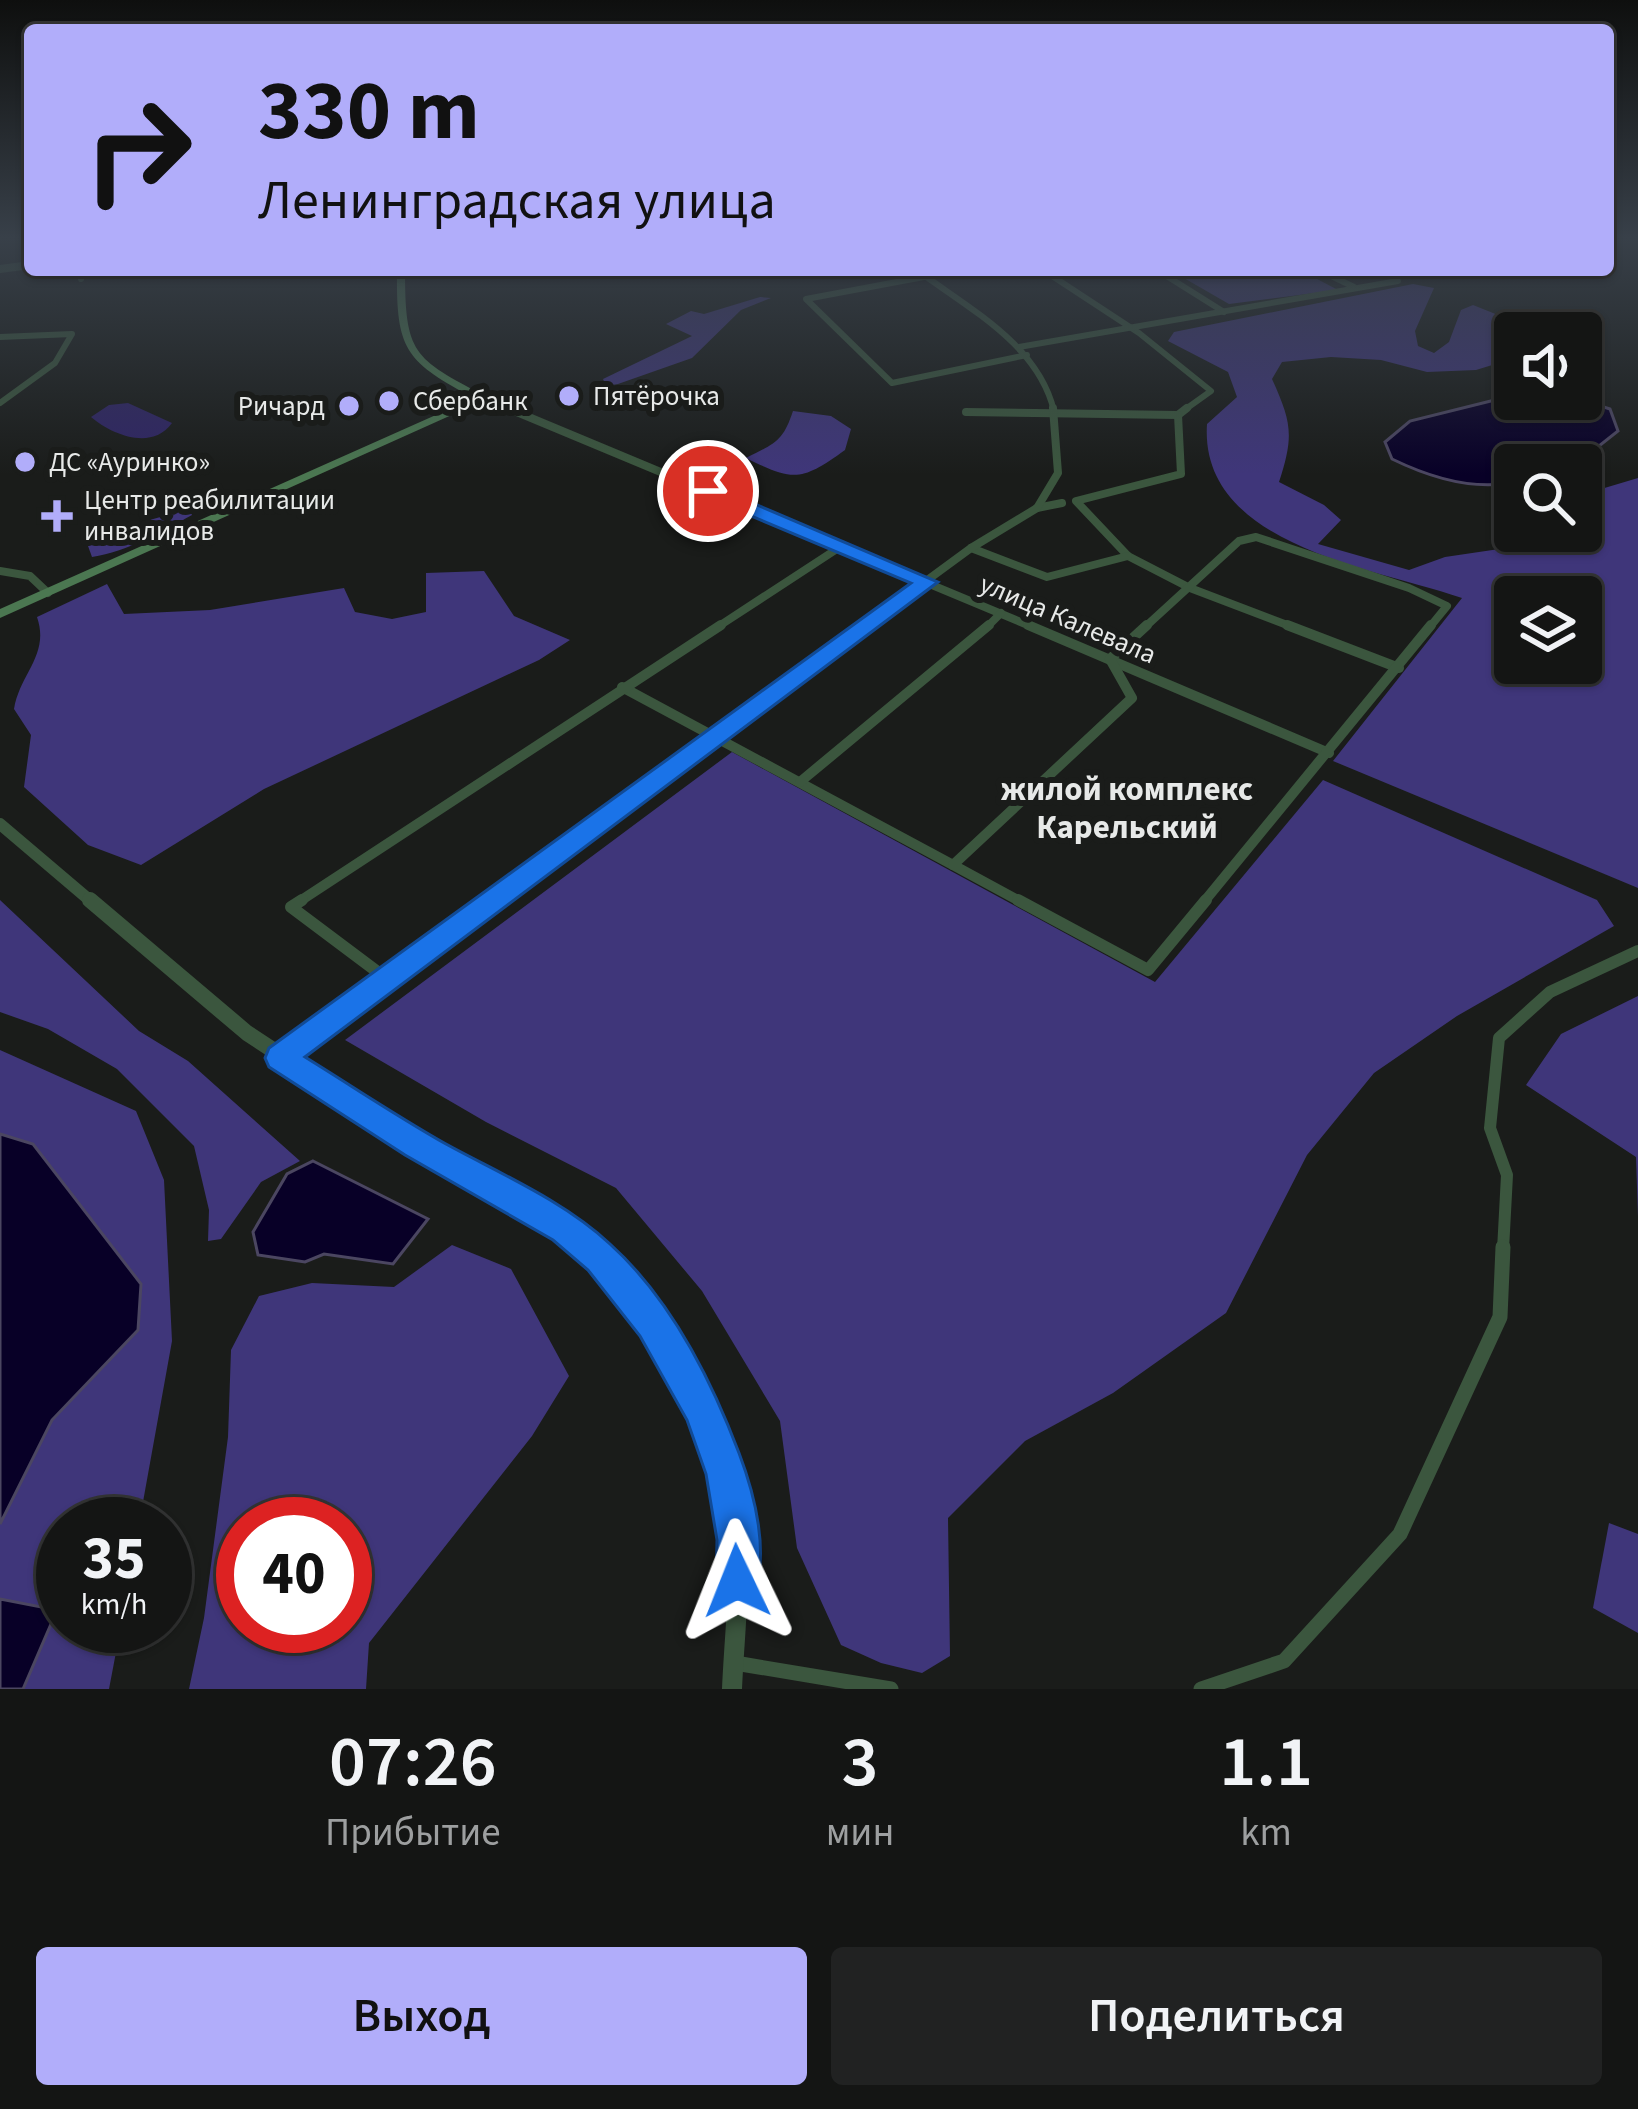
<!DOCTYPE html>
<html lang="ru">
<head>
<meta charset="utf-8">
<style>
	:root { --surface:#141514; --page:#212222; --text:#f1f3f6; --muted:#9d9fa0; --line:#333434; --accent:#b1adfa }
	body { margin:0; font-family:"Source Sans 3",sans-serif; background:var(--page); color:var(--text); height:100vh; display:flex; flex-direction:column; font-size:45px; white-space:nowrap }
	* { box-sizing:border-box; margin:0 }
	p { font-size:39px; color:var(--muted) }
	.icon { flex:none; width:66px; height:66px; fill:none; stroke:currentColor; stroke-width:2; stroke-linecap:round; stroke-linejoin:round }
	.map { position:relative; height:1689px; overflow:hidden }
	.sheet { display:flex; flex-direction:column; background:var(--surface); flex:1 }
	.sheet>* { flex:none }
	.guide { position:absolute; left:24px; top:24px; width:1590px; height:252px; border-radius:12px; box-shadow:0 3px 9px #0004,0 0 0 3px var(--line); background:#b1adfa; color:#111; overflow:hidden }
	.tools { position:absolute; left:1494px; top:312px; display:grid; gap:24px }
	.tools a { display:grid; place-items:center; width:108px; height:108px; border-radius:12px; background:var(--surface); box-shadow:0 3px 9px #0004,0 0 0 3px var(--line); font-size:60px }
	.speed { position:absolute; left:36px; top:1497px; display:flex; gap:24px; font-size:60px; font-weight:700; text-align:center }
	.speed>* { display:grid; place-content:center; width:156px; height:156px; border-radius:50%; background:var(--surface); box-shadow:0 3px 9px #0004,0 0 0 3px var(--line); line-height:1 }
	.speed small { font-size:30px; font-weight:400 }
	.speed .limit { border:18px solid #d22; background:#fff; color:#111 }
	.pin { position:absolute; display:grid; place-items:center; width:102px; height:102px; color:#fff; margin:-51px; border:6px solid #fff; border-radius:50%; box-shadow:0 3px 12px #0007 }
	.me { position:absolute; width:132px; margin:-66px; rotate:358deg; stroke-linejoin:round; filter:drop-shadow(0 0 9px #0008) }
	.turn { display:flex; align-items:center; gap:42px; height:252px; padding:0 36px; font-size:54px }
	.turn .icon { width:156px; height:156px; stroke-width:2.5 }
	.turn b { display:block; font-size:84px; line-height:102px }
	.eta { display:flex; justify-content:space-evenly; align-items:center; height:204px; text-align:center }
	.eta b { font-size:72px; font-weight:600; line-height:84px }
	.button { display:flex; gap:24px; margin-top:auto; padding:24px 36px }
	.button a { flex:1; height:138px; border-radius:12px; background:var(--accent); color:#111; font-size:48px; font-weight:600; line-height:138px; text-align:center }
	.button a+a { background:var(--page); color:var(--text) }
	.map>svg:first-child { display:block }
</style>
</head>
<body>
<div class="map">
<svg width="1638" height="1689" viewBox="0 0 1638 1689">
	<rect width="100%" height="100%" fill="#1a1c1a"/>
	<path fill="#2f2564" d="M128,403l44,20c-20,28 -60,12 -81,-6l18,-12z"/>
	<g fill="#3f367a" fill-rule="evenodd">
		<path d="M1170,270h130l38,20 -109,14z"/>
		<path d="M1413,284l21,4 -19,43 3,15 16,7 15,-11 12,-32 12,-5 45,18 7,10h-10v25l-39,12 -49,2 -46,-12 -50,-3 -49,5 -10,17c20,44 22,57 7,103l45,23 17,15 -23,24 91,26 36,-13 61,-9 23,-17h52v-36l57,-17v410l-305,-127 129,-163c-89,-30 -263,-53 -255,-174l30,-27 -9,-25 -60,-31 6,-9zM1515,597h66v66h-66z"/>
		<path d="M760,297l11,1 -30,12 -49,48 -74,26 -12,2 -3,-7 89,-43 -26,-12 25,-13 13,3z"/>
		<path d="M793,411l38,5 20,13 -6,21c-43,31 -51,32 -99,8 30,-15 37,-17 47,-47z"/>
		<path d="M189,509l3,6c-32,18 -64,36 -100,42l-4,-11 33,-18z"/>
		<path d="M484,571l30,45 56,24 -31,20 -275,129 -123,76 -53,-20 -64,-58 7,-52 -17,-26c6,-36 36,-54 23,-92l70,-33 17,30 86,-4 134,-22 11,24 37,7 34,-7v-39z"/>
		<path d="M732,752l423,230 168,-202 274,120 17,26 -157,90 -83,57 -67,82 -81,158 -113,80 -88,48 -77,77 2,138 -28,17 -41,-10 -40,-18 -44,-97 -17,-127 -78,-130 -86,-103 -130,-66 -141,-82z"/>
		<path d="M0,900l139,131 49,30 112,100 -39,21 -40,57 -13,2 1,-31 -15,-64 -77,-77 -69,-40 -48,-17z"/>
		<path d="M1638,996v221l-2,-60 -110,-72 35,-51z"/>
		<path d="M0,1050l136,61 28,69 8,161 -33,183h-76v102h58l-12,63h-86l34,-79 -57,-11v-75l52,-104 86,-90 -105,-186 -33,-10z"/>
		<path d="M452,1245l59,24 58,107 -37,60 -163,207 -3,46h-177l15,-71 24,-181 3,-87 28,-54 53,-13 82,4zM243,1524h102v102h-102z"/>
		<path d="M1609,1523l29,11v99l-45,-25z"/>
	</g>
	<g fill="#080027" stroke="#4b4661" stroke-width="3">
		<path d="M1515,395v4h64l31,10 8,22 -43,34h-60v17c-41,9 -86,-5 -123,-23l-7,-17 25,-21z"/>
		<path d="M0,1134l33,10 108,140 -3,46 -86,90 -52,104z"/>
		<path d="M313,1161l115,58 -35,45 -69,-10 -19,8 -47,-7 -5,-23 34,-58z"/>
		<path d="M0,1599l57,11 -34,79h-23z"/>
	</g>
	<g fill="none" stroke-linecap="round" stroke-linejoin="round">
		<g stroke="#3b563e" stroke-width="6">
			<path d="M77,270l4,9"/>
			<path d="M917,270c52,39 121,74 137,141"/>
			<path d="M961,270l-155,29 86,84 135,-28"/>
			<path d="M1043,270l96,63 72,58 -28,20"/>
			<path d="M1157,270l67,42"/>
			<path d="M1319,270l35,17"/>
			<path d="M0,337l72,-3 -17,29 -55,40"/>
			<path d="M1019,347l379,-66"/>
			<path d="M482,398l32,13"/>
		</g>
		<g stroke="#3b563e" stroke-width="8">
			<path d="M507,408l528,220"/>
			<path d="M966,412l212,3 9,-7"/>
			<path d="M1178,415l3,59 -105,27 52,55 62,32 105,40"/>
			<path d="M1037,508l25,-5"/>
			<path d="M716,536l43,-27"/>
			<path d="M971,548l76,29 81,-21"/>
			<path d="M0,571l30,5 18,17"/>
			<path d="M716,628l127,-83"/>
			<path d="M862,628l109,-80 66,-40 21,-35 -5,-65"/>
			<path d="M986,628l15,-15"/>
			<path d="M1144,628l95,-87 17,-4 153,51 38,18 -18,22"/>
		</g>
		<g stroke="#3b563e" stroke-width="10">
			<path d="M1028,625l301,128"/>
			<path d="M1287,625l112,43"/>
			<path d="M622,687l331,178"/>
			<path d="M800,782l189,-157"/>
			<path d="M297,903l424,-278"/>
			<path d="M489,903l377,-278"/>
			<path d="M1023,903l-70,-38 179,-167 -22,-39 37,-34"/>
			<path d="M1203,903l228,-278"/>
		</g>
		<g stroke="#3b563e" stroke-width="12">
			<path d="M302,900l-11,7 96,72"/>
			<path d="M1018,900l130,70 58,-70"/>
			<path d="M280,1057l213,-157"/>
			<path d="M1503,1250l4,-75 -17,-47 9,-90 51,-46 88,-41"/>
		</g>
		<g stroke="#3b563e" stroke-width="15">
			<path d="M735,1663l156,26"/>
			<path d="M1201,1689l83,-28 116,-127 100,-217 3,-70"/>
		</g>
		<path stroke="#3b563e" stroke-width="8" d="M0,269l30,-4"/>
		<path stroke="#3b563e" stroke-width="12" d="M0,824l93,79"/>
		<path stroke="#3b563e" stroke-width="16" d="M90,900l157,133 170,112 148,83 23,22"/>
		<path stroke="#3b563e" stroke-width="20" d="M585,1247c76,74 149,186 153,295 2,49 -4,99 -6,147"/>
		<path fill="#4b7751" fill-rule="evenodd" d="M397,270h8c0,84 8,88 80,126v4l-485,218v-9l474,-211c-69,-37 -78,-48 -77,-128z"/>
	</g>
	<linearGradient id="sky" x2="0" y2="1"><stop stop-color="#0e0f0e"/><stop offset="0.5" stop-color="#384049"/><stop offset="1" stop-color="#384049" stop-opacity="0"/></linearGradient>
	<rect width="1638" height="475" fill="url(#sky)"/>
	<path fill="#1a73e8" stroke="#114b97" stroke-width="3" d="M701,487h14l223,95 -633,475c47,29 93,60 141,87 55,30 118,57 164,100 60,54 101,135 129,209 16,42 31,102 14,144l-16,6 -15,-6 -6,-16 1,-41 -11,-66 -19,-54 -47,-84 -52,-66 -35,-30 -148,-85 -136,-88 -4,-9 4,-10 642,-465 -210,-88z"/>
	<g fill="#b1adfa" stroke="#1a1c1a" stroke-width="4.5">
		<circle cx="569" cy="396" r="12"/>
		<circle cx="389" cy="401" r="12"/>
		<circle cx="349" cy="406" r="12"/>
		<circle cx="25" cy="462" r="12"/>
		<path d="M51 498h12v12h12v12h-12v12h-12v-12h-12v-12h12z"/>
	</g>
	<g text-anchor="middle" stroke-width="12" stroke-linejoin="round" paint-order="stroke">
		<g font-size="27" fill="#e7e9e8" stroke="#1a1c1a" text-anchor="start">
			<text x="593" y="405">Пятёрочка</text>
			<text x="413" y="410">Сбербанк</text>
			<text x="325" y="415" text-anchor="end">Ричард</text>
			<text x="49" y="471">ДС «Ауринко»</text>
			<text x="84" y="509">Центр реабилитации<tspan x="84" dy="31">инвалидов</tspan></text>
		</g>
		<g font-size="27" fill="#e7e9e8" stroke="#1a1c1a">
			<text transform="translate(1068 619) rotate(23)" y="9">улица Калевала</text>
		</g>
		<g font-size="33" font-weight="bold" fill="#e7e9e8" stroke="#1a1c1a">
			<text x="1127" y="800">жилой комплекс<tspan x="1127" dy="38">Карельский</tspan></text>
		</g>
	</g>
</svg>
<div class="tools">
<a><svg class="icon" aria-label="sound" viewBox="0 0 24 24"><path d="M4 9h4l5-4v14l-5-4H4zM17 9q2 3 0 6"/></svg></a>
<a><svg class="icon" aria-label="search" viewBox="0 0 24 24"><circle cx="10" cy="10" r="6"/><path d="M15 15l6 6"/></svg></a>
<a><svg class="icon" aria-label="layers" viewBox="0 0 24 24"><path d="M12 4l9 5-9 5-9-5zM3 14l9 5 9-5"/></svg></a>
</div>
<div class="speed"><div>35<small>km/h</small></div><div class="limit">40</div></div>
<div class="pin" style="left:708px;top:491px;background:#d93025"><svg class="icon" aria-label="arrive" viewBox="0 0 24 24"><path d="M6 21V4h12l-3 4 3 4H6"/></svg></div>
<svg class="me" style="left:737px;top:1581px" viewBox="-20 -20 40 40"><path d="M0-17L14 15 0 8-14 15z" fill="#1a73e8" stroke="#fff" stroke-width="4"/></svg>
<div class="guide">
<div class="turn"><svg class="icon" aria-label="right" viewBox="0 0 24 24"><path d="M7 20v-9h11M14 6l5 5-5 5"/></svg><div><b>330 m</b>Ленинградская улица</div></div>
</div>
</div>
<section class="sheet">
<div class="eta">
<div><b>07:26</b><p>Прибытие</p></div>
<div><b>3</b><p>мин</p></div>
<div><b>1.1</b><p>km</p></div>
</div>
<div class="button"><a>Выход</a><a>Поделиться</a></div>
</section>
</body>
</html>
